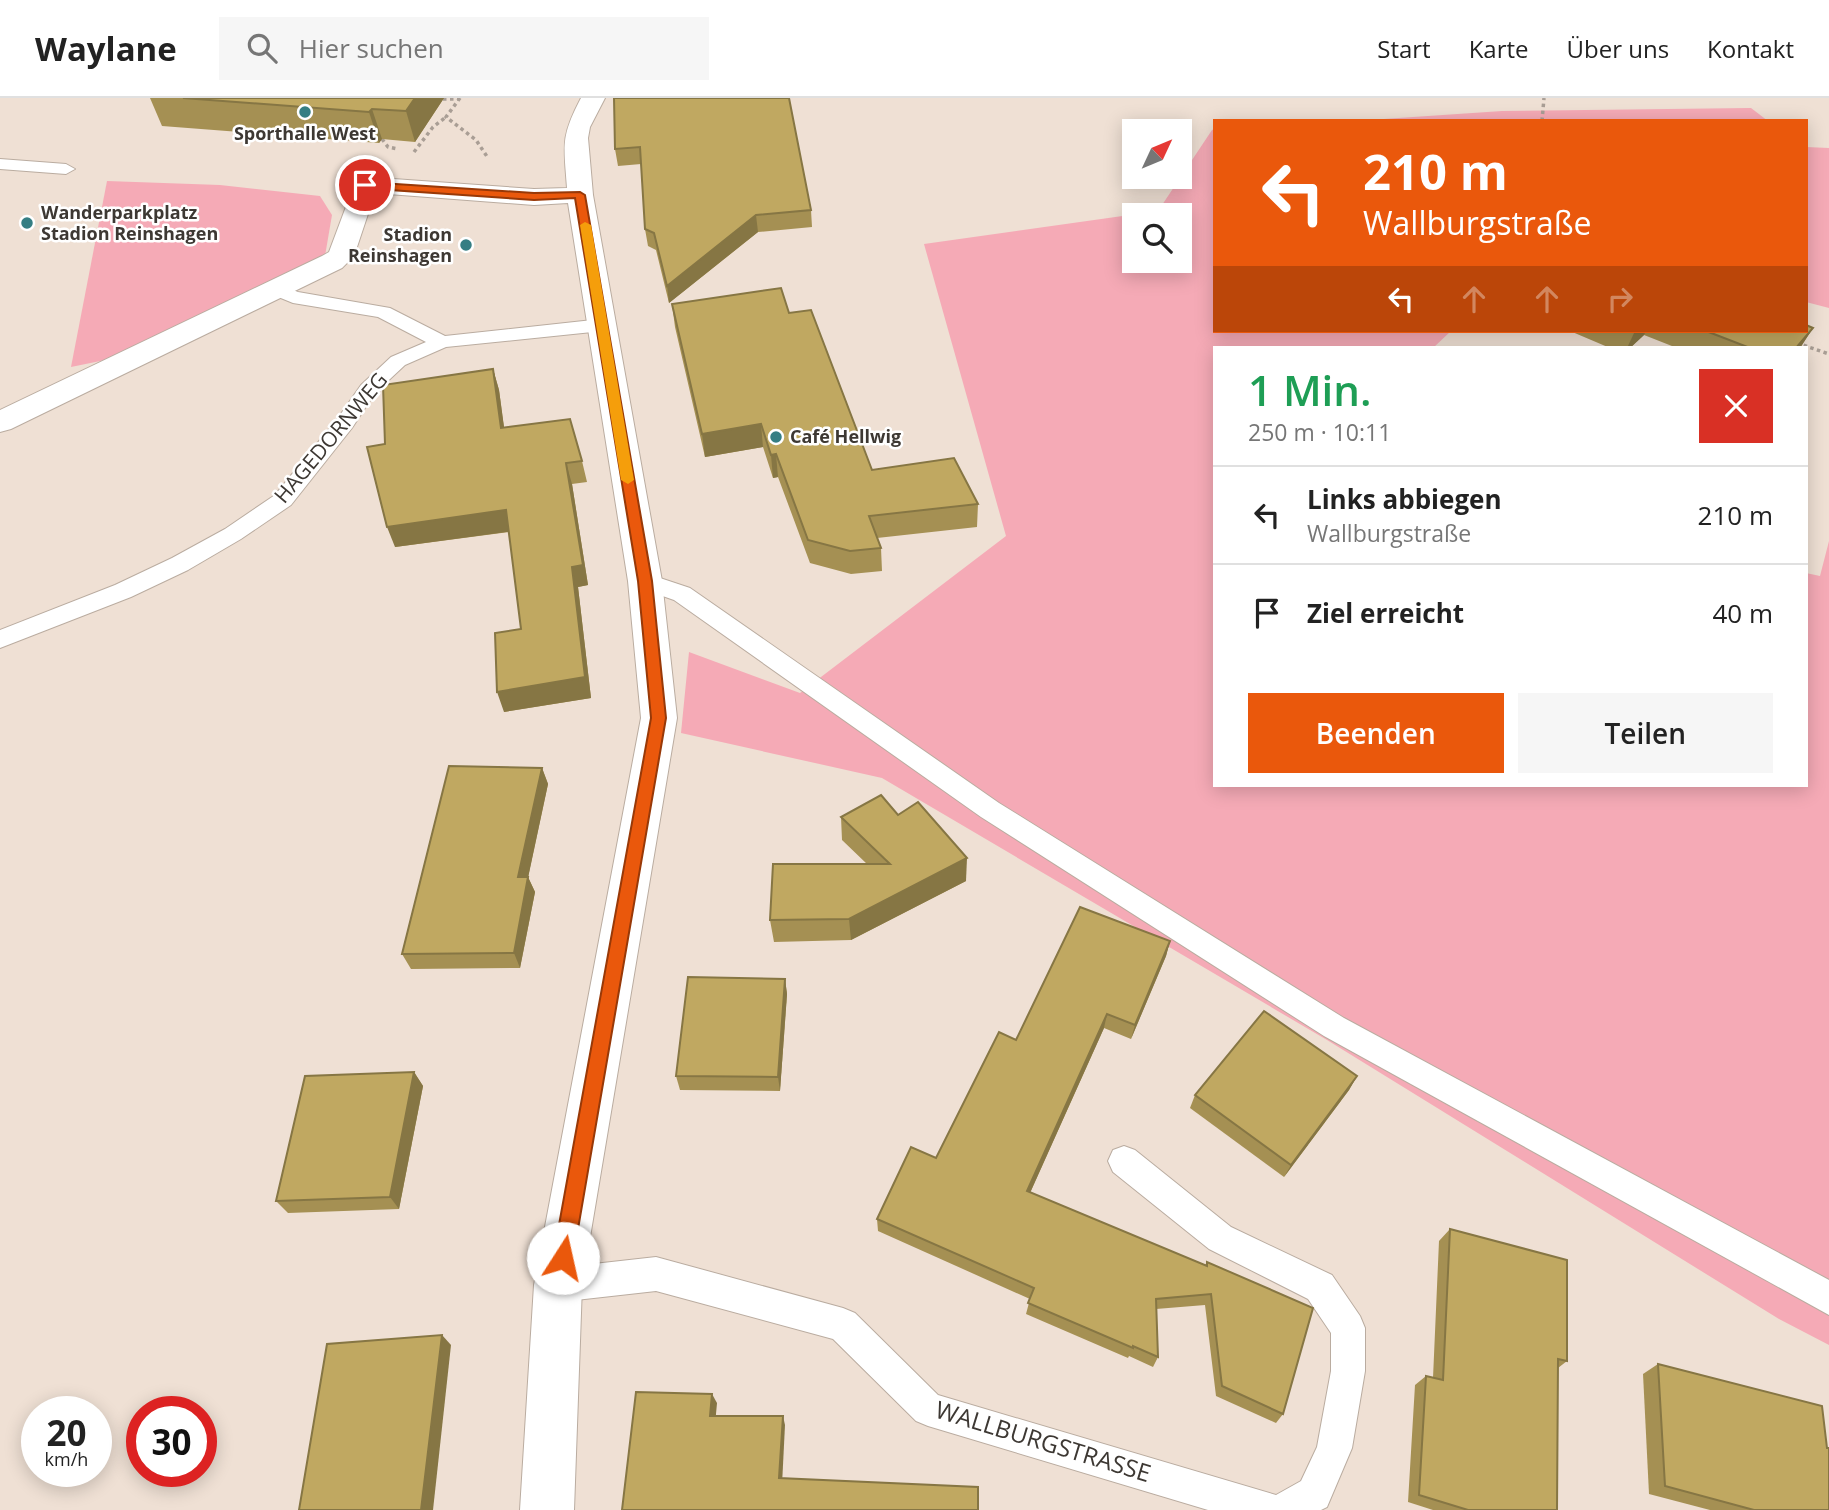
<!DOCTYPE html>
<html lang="de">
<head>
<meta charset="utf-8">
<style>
	:root { --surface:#fff; --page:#f6f6f6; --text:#222; --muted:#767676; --line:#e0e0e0; --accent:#ea580c }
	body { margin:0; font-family:"Open Sans",sans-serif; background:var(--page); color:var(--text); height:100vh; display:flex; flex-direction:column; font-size:26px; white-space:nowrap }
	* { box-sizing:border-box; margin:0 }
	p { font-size:23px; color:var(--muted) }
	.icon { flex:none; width:38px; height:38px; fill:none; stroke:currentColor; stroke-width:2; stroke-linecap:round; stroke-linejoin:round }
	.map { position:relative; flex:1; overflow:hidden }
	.drawer { position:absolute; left:1213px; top:248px; width:595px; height:441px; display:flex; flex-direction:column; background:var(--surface); border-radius:0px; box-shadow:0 4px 18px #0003 }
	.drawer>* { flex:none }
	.guide { position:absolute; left:1213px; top:21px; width:595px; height:214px; border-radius:0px; box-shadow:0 4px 18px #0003; background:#ea580c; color:#fff; overflow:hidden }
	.needle { width:46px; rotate:46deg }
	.fabs { position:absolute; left:1122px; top:21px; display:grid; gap:14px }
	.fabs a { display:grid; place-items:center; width:70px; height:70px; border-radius:0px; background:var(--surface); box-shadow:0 4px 18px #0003; font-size:35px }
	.speed { position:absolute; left:21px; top:1298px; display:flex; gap:14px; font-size:35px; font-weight:700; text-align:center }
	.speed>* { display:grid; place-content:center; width:91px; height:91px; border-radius:50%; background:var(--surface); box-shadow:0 4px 18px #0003; line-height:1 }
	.speed small { font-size:18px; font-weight:400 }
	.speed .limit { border:10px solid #d22; background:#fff; color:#111 }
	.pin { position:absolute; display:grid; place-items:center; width:60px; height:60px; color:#fff; margin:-30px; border:4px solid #fff; border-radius:50%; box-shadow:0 2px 7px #0007 }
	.me { position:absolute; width:77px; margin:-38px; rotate:10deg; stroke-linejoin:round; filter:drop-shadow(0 0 5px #0008) }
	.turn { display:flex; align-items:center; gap:24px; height:147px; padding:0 35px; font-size:32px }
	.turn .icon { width:91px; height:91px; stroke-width:2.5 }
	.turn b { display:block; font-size:49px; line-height:60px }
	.lanes { display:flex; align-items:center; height:66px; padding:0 35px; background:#0003; justify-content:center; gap:35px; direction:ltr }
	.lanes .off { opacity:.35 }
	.round { display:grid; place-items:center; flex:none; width:74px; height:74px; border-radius:0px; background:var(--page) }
	.overview { display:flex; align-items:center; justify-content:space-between; height:119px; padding:0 35px }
	h1 { font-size:42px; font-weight:600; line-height:52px; color:#1e9e55 }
	.action { display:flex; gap:14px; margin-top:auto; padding:14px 35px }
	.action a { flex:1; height:80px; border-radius:0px; background:var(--accent); color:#fff; font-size:28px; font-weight:600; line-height:80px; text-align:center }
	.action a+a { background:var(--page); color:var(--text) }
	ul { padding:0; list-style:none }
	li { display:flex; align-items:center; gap:21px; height:98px; padding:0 35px; border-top:2px solid var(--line) }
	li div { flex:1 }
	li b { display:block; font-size:26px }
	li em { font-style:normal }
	header { display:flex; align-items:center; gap:42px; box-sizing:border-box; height:98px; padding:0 35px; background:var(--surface); border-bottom:2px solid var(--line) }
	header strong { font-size:33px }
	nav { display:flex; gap:38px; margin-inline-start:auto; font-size:24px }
	.search { width:490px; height:63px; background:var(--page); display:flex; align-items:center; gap:18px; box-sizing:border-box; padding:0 24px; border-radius:0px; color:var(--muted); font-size:26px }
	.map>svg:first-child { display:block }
</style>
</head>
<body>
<header>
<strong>Waylane</strong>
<div class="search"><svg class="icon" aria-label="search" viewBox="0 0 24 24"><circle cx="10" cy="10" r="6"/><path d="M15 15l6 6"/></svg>Hier suchen</div>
<nav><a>Start</a><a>Karte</a><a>Über uns</a><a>Kontakt</a></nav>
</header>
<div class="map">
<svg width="1829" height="1412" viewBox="0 0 1829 1412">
	<rect width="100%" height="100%" fill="#efe0d4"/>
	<g fill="#f5aab6" fill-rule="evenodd">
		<path d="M1751,10l17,13h-414l148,-10z"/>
		<path d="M1214,31v202h237l-18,17h-219v438h592v-213l14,3 9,-35v804l-50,-26 -452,-279 -445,-262 -201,-45 8,-81 111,41 206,-157 -82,-292 234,-33 54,-81zM1134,117h46v46h-46z"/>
		<path d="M1806,49l23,1v160l-23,-6z"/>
		<path d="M107,83l113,4 100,11 12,19 -7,41 -215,103 -39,8z"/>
	</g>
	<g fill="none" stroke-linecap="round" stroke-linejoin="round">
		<defs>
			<g id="service">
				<path d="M0,61l66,5 9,5 -9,5 -66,-5z"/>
				<path d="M278,186l20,8 92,16 55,28 157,-17 10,6 -10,6 -156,16 -41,18 -30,28 -23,35 -61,77 -50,34 -53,31 -57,27 -131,51v-18l115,-45 57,-27 53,-29 50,-34 63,-77 23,-33 30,-28 35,-15 -48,-25 -85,-14 -22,-9 -2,-4z"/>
				<path d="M645,475l45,15 309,215 345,215 485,262v35l-505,-279 -343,-219 -307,-217 -37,-13 -4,-6 4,-6z"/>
				<path d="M1124,1048l11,4 96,77 101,48 28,41 5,12v43l-13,77 -25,59 -6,3h-113l-280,-84 -12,-5 -83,-82 -177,-48 -98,11 -12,-5 -5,-12 5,-12 12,-5 98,-11 187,51 12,5 83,82 338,100 25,-14 16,-34 14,-76v-38l-23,-34 -99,-50 -96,-77 -5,-11 5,-11z"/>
			</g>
			<path id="minor" d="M581,0h24l-15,29 -2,11 5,57 69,386 15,137 -95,567 -8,225h-54l14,-225 107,-567 -13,-137 -60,-378 -34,2 -159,-12 -21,63 -12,12 -331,161 -11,3v-22l322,-154 7,-4 27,-72 9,-3 169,12 33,-1c-3,-43 -7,-50 14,-90z"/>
		</defs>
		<use href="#service" stroke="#baaca0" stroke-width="2"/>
		<use href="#minor" stroke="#baaca0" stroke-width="2"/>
		<g stroke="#a99e95" stroke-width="3.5" stroke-dasharray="3.5 3.5" stroke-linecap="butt">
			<path d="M460,0l-14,19 30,23 12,18"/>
			<path d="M443,1h16"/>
			<path d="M1542,23l2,-23"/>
			<path d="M382,41l6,8 10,2"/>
			<path d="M414,54l19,-25 13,-10"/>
			<path d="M1797,245l32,11"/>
		</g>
		<use href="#service" fill="#fff" fill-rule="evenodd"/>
		<use href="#minor" fill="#fff" fill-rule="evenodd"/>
	</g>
	<g fill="#a59053">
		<path d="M150,0h294l-29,44 -33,-3 -3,4 -217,-17z"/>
		<path d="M614,0l197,112 1,17 -54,5 -89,71 -13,-53 -8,-4 -3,-17 -4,-65 -23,2 -3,-17z"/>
		<path d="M672,206l117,9 83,157 106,34 -1,23 -100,11 4,10 1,23 -31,3 -41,-11 -32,-86 -5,1 -10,-31 -58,10 -30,-130z"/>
		<path d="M1813,230l-13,20h-123l-33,-13 -14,13h-20l-40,-17h236z"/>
		<path d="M493,271l6,21 5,38 78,33 5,21 -15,2 16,101 -10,2 13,111 -87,14 17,-83 -12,-97 -114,15z"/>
		<path d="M542,670l6,16 -20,93 7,15 -15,76 -109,1 -9,-15z"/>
		<path d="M898,717l68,66 -115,59 -77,2 -4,-22 97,-56 -25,-24 -1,-23z"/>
		<path d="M1170,843l-4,15 -35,83 -27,-11 -74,165 175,72 2,-3 76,152 -7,9 -60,-27 -11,-91 -49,4 2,48 -5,10 -24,-11 -1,2 -102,-44 4,-15 -152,-68 -1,-12 59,-61 80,-118z"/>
		<path d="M785,881l2,15 -7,97 -100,-1 -4,-14z"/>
		<path d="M414,974l9,14 -24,123 -111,4 -12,-12z"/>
		<path d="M1357,978l-8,14 -65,87 -94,-69 5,-13z"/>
		<path d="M1450,1131l117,132 -9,7 -1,142h-124l-25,-8 7,-117 11,-9 7,2 6,-137z"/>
		<path d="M1658,1266l169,84 2,62h-119l-61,-16 -6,-120z"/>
	</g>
	<g fill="#867644">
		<path d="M415,0h29l-29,44 -9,-31z"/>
		<path d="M372,11l10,30 -3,4 -10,-31z"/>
		<path d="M756,117l2,17 -89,71 -2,-17z"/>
		<path d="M1813,230l-13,20h-4z"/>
		<path d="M1635,233h11l-2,4 -14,13h-3z"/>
		<path d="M493,271l6,21 8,59 -6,-21z"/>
		<path d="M761,326l2,23 -58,10 -3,-23z"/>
		<path d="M776,356l2,23 -5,1 -2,-23z"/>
		<path d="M566,365l6,21 16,101 -10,2 13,111 -87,14 -7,-20 75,-125z"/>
		<path d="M506,412l7,21 -118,16 -8,-20z"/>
		<path d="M542,670l6,16 -23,108 -7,-15z"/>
		<path d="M967,760l-1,23 -115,59 -2,-21z"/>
		<path d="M528,779l7,15 -15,76 -6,-15z"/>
		<path d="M1170,843l-4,15 -35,83 4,-14z"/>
		<path d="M785,881l2,15 -7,97 -2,-14z"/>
		<path d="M1107,916l-3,14 -79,176 2,-13z"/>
		<path d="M414,974l9,14 -24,123 -9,-12z"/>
		<path d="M1357,978l-8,14 -65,87 7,-12z"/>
		<path d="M442,1237l9,10 -18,165h-12z"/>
		<path d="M712,1296l5,9 -2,22 -5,-9z"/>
		<path d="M783,1318l2,9 -3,60 -3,-7z"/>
	</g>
	<g fill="#c0a861" stroke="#867644" stroke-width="2">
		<path d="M183,0h232l-9,13 -34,-2 -3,3z"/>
		<path d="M614,0h175l22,112 -55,5 -89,71 -13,-53 -9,-4 -5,-82 -25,2z"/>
		<path d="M781,190l8,25 22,-3 61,160 82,-12 24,46 -109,12 12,32 -31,3 -42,-11 -32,-86 -5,1 -10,-31 -59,10 -30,-130z"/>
		<path d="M1806,227l7,3 -17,20h-46l-44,-17h100z"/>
		<path d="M493,271l8,59 69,-9 12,42 -16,2 17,102 -11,2 13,110 -88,15 -2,-59 26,-4 -15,-119 -119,17 -20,-80 18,-3 -2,-59z"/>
		<path d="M449,668l93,2 -24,109h10l-14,76 -112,1z"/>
		<path d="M881,697l17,20 20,-13 49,56 -118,61 -79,1 3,-56h117l-49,-47z"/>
		<path d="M1080,809l90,34 -35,84 -28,-11 -80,177 180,75v-4l106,46 -30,106 -61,-28 -11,-92 -55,5 2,58 -25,-11v2l-105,-45 6,-15 -157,-69 34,-72 25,11 63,-126 17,8z"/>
		<path d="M688,879l97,2 -7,98 -102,-1z"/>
		<path d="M1264,913l93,65 -66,89 -96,-70z"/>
		<path d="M414,974l-24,125 -114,4 29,-125z"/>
		<path d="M1450,1131l117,31v101l-9,-2 -1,151h-89l-49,-15 7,-119 17,4z"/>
		<path d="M442,1237l-21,175h-122l28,-166z"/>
		<path d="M1658,1266l164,42 5,42h2v62h-75l-89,-24z"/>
		<path d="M636,1294l76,2 -2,22h73l-4,62 199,9v23h-356z"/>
	</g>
	<path fill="#ea580c" stroke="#983908" stroke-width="2" d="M365,84l169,11 46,-1 5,3 67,386 14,137 -93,540 -3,7 -7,3 -7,-3 -3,-7 98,-540 -13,-137 -63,-383 -41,2 -173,-12 -1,-3z"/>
	<path fill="#f59e0b" d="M585,124l6,3 43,255 -6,4 -7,-4 -41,-255z"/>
	<g fill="#357e83" stroke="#fff" stroke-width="2.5">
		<circle cx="305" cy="14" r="7"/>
		<circle cx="27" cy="125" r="7"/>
		<circle cx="466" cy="147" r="7"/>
		<circle cx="776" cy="339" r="7"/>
	</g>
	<g text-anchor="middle" stroke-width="5" stroke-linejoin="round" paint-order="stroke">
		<g font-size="18" font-weight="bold" fill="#3d3833" stroke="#fff" text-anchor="start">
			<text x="305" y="42" text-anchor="middle">Sporthalle West</text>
			<text x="41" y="121">Wanderparkplatz<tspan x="41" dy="21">Stadion Reinshagen</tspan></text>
			<text x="452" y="143" text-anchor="end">Stadion<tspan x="452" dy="21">Reinshagen</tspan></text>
			<text x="790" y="345">Café Hellwig</text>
		</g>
		<g font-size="21" fill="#3d3833" stroke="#fff">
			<text transform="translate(331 340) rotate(-50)" y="7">HAGEDORNWEG</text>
		</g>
		<g font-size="24" fill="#3d3833" stroke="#fff">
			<text transform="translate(1043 1344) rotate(17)" y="8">WALLBURGSTRASSE</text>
		</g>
	</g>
</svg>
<div class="fabs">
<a><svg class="needle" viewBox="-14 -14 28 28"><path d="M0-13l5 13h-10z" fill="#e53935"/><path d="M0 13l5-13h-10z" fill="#767676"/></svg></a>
<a><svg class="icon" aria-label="search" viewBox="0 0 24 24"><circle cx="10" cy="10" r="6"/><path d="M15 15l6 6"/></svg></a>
</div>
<div class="speed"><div>20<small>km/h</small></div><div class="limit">30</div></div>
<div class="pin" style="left:365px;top:87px;background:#d93025"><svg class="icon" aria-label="arrive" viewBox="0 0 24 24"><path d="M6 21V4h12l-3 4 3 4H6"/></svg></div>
<svg class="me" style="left:563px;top:1160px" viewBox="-20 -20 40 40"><circle r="19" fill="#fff"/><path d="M0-13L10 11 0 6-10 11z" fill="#ea580c"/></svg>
<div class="guide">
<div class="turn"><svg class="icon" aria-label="left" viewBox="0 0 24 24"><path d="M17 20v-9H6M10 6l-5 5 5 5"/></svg><div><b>210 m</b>Wallburgstraße</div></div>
<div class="lanes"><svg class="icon" aria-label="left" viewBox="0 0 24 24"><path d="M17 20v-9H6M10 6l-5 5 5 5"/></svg><svg class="icon off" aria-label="ahead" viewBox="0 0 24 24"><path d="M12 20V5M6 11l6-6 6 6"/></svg><svg class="icon off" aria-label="ahead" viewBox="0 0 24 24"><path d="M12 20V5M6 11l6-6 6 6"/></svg><svg class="icon off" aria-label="right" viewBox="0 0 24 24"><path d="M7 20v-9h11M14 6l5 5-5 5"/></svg></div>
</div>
<section class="drawer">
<div class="overview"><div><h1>1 Min.</h1><p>250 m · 10:11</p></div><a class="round" style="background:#d93025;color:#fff"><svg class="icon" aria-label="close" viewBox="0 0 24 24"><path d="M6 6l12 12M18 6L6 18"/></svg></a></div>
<ul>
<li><svg class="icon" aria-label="left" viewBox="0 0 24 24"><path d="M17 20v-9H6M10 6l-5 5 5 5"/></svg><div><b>Links abbiegen</b><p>Wallburgstraße</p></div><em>210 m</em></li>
<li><svg class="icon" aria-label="arrive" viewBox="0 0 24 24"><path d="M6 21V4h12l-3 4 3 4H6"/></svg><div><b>Ziel erreicht</b></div><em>40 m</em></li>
</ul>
<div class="action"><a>Beenden</a><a>Teilen</a></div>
</section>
</div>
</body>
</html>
